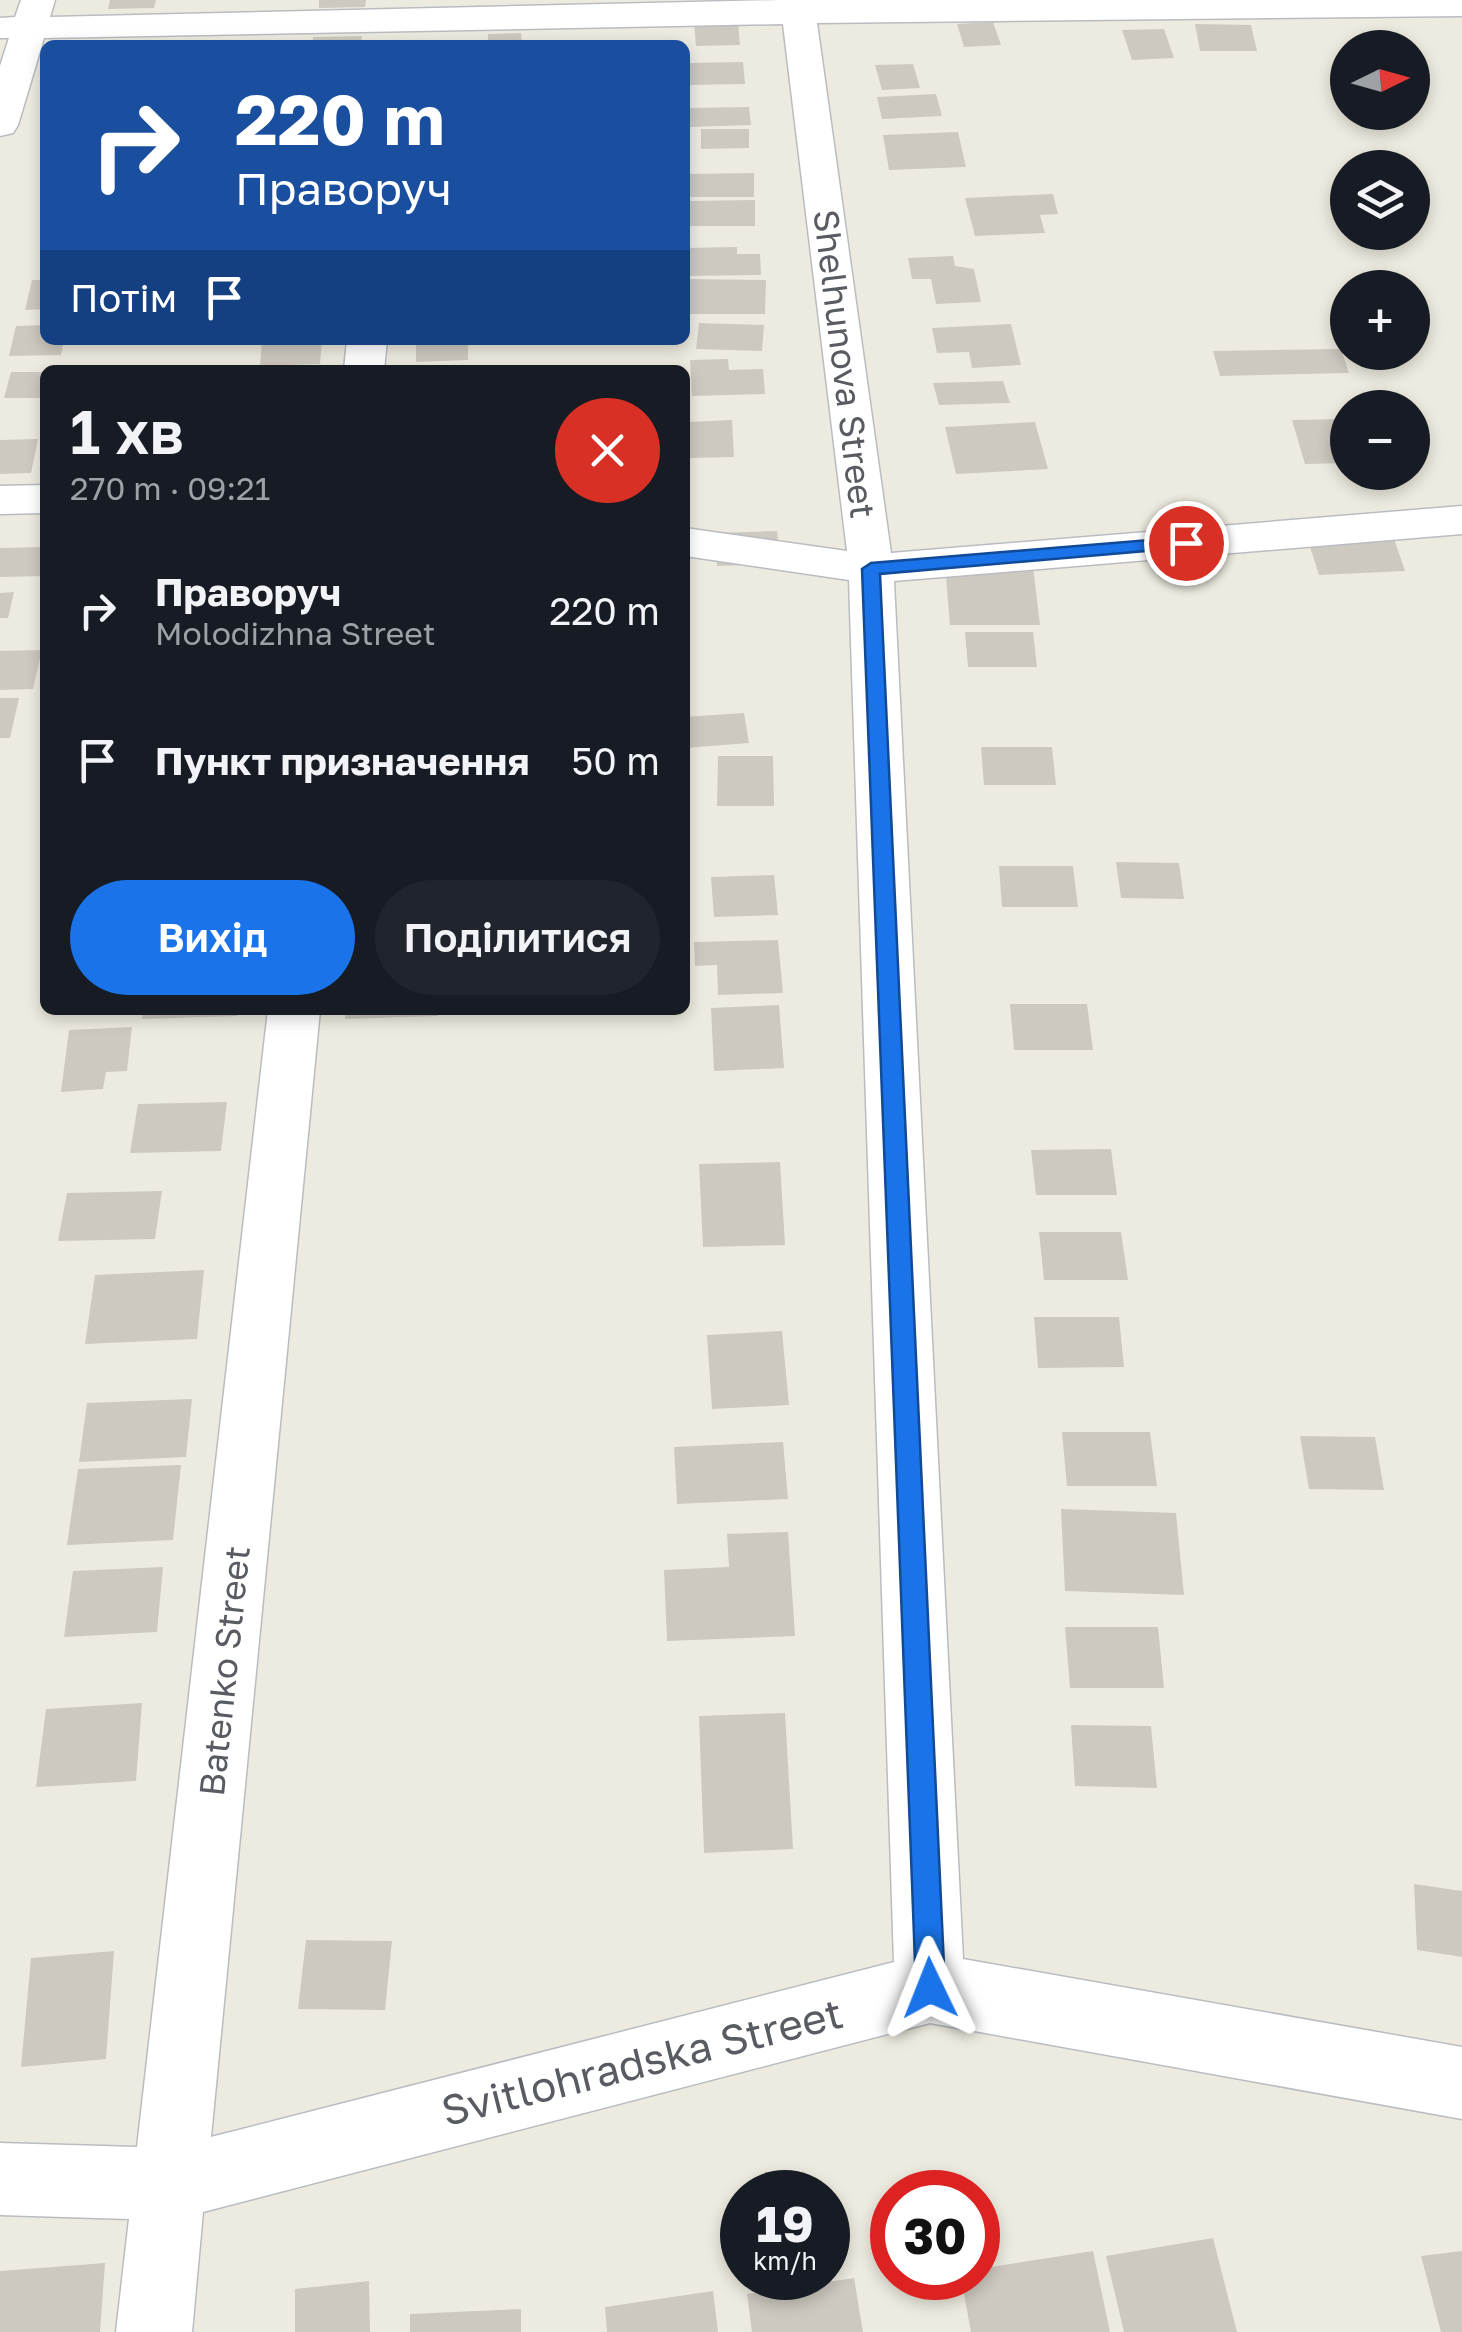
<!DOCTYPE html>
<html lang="uk">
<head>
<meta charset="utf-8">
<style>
	:root { --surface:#171b24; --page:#20242c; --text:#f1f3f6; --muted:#9ea1a6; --accent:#1a73e8 }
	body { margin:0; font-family:"Golos Text",sans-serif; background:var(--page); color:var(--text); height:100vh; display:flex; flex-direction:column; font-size:38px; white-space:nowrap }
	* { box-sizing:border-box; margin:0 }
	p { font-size:32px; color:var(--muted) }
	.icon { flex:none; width:55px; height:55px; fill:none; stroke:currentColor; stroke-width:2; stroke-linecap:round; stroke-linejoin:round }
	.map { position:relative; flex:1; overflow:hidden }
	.sheet { position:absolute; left:40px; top:365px; width:650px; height:650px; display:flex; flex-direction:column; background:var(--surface); border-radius:15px; box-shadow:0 5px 15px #0003 }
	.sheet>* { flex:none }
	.hud { position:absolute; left:40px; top:40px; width:650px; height:305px; border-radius:15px; box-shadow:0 5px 15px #0003; background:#1a4fa0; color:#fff; overflow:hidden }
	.needle { width:65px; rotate:85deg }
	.controls { position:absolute; left:1330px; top:30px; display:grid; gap:20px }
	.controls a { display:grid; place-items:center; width:100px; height:100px; border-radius:50%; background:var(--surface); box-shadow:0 5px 15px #0003; font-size:50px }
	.speed { position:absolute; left:720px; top:2170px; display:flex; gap:20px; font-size:50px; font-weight:700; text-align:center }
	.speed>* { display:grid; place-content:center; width:130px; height:130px; border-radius:50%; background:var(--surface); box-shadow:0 5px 15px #0003; line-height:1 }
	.speed small { font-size:25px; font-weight:400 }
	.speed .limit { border:15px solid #d22; background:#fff; color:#111 }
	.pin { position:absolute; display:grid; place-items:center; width:85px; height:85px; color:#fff; margin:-42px; border:5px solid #fff; border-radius:50%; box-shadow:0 2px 10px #0007 }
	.me { position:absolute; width:110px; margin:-55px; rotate:358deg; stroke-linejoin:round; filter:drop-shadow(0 0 8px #0008) }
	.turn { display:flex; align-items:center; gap:35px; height:210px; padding:0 30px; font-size:45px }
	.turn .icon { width:130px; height:130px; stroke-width:2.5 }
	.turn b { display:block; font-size:70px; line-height:85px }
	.then { display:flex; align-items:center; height:95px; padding:0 30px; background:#0003; gap:20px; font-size:38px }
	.round { display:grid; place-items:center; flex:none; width:105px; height:105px; border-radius:52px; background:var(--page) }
	.headline { display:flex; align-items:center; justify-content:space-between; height:170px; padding:0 30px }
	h1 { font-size:60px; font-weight:600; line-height:75px }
	.button { display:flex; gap:20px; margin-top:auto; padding:20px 30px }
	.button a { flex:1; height:115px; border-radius:60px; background:var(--accent); color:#fff; font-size:40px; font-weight:600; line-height:115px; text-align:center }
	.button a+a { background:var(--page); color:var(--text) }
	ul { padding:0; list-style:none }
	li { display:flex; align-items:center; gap:30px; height:150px; padding:0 30px }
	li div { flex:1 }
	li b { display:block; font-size:38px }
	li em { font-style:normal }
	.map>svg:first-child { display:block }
</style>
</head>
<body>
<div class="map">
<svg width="1462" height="2332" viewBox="0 0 1462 2332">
	<rect width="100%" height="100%" fill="#edebdf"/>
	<g fill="#cdc9c0">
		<path d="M110,0h46l-2,8 -46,1z"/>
		<path d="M319,0h47l-1,7 -46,1z"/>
		<path d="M738,22l2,23 -44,1 -2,-23z"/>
		<path d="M993,22l8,23 -37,2 -7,-23z"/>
		<path d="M1195,24l56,1 6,26h-57z"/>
		<path d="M1164,29l10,29 -42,2 -10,-30z"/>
		<path d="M521,33l1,12h-34v-11z"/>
		<path d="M362,36l-1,9h-49l1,-8z"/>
		<path d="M743,62l2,22 -60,1v-22z"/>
		<path d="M913,64l7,24 -38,2 -7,-25z"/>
		<path d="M936,94l6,22 -60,3 -5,-22z"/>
		<path d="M749,107l2,18 -61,2 -1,-19z"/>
		<path d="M701,129h48v19l-48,1z"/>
		<path d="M958,132l8,35 -77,3 -6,-35z"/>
		<path d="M754,173v24h-69v-23z"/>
		<path d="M1053,194l5,20 -18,1 5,18 -70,3 -10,-38z"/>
		<path d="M755,200v26h-65v-25z"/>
		<path d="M737,247v7h23l1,21 -76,1v-28z"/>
		<path d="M953,256l2,10 19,3 7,33 -45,2 -5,-25h-19l-4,-21z"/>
		<path d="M685,279l81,1 -1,34h-80z"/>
		<path d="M32,280h13v29l-20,1z"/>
		<path d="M699,323l65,2 -2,26 -66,-2z"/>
		<path d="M1011,324l10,41 -49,3 -3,-16 -32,1 -5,-25z"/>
		<path d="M45,325v15h19l-3,15 -52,1 7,-30z"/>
		<path d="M262,340h60l-2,24 -60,2z"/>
		<path d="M416,340h52v20l-52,2z"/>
		<path d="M1341,349l8,24 -129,3 -7,-25z"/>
		<path d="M728,359l1,11 34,-1 2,25 -73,2 -2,-36z"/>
		<path d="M11,372h34v26h-41z"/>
		<path d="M1003,381l7,22 -71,2 -6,-22z"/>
		<path d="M1348,419v44l-43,1 -13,-44z"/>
		<path d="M732,420l2,37 -44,1 -2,-36z"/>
		<path d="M1035,422l13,47 -92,5 -11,-47z"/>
		<path d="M38,439l-7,34 -31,1v-34z"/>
		<path d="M1391,530l14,41 -86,4 -13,-41z"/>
		<path d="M777,531l3,33 -63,2 -2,-33z"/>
		<path d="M45,547v29l-45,1v-29z"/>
		<path d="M945,565l88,1 7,59h-90z"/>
		<path d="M14,592l-6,26h-8v-25z"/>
		<path d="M965,632h68l4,35h-69z"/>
		<path d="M42,650l-9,39 -33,1v-39z"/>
		<path d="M0,698h19l-9,40h-10z"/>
		<path d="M744,713l5,30 -64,5v-31z"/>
		<path d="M981,747h71l4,38h-72z"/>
		<path d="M718,756h55l1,50h-57z"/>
		<path d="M1116,862l63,1 5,36 -63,-1z"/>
		<path d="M999,866h74l5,41h-76z"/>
		<path d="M774,875l4,40 -64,2 -3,-40z"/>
		<path d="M778,940l5,53 -65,2 -1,-30 -22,1 -1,-24z"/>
		<path d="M1010,1004h77l6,46h-79z"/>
		<path d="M779,1005l5,63 -70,3 -3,-63z"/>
		<path d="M144,1010h94l-1,6 -95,3z"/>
		<path d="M346,1010h92v6l-93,3z"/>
		<path d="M132,1027l-5,44 -21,1 -3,17 -42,3 8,-62z"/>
		<path d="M227,1102l-6,49 -91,2 8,-49z"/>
		<path d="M1111,1149l6,46h-81l-5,-45z"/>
		<path d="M780,1162l5,83 -82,2 -4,-83z"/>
		<path d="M162,1191l-7,48 -97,2 9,-48z"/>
		<path d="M1039,1232h82l7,48h-84z"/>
		<path d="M204,1270l-7,69 -112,5 10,-69z"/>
		<path d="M1034,1317h85l5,50 -86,1z"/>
		<path d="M782,1331l7,74 -77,4 -5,-74z"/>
		<path d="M192,1399l-6,58 -107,5 8,-59z"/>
		<path d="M1062,1432h88l7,54h-90z"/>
		<path d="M1300,1436l75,1 9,53 -75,-1z"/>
		<path d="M783,1442l5,57 -111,5 -3,-57z"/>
		<path d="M181,1465l-8,75 -106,5 11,-76z"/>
		<path d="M1061,1509l115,4 8,82 -119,-4z"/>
		<path d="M788,1532l7,104 -128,5 -3,-71 65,-3 -2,-33z"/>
		<path d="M163,1567l-6,65 -93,5 9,-66z"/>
		<path d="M1065,1627h93l6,61h-94z"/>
		<path d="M142,1703l-6,78 -100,6 10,-78z"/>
		<path d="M785,1713l8,136 -89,4 -5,-137z"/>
		<path d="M1071,1725l80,1 6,62 -82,-2z"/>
		<path d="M1414,1884l48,7v66l-45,-7z"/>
		<path d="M306,1940l86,1 -7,69 -87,-1z"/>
		<path d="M114,1951l-8,108 -85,8 10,-109z"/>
		<path d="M1213,2238l24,94h-113l-18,-76z"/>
		<path d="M1093,2251l17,81h-139l-10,-54h17v-9z"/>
		<path d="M1462,2251v81h-21l-20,-76z"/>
		<path d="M105,2263l-5,69h-100v-61z"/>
		<path d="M854,2278l9,54h-111l-5,-38z"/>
		<path d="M369,2281l1,51h-75v-43z"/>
		<path d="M713,2291l5,41h-111l-2,-25z"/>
		<path d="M521,2309v23h-111v-18z"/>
	</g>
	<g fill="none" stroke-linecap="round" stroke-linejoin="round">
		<defs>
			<g id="minor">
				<path d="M21,0h34l-5,17 730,-17h682v16l-645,7 74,530 571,-47v28l-568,47 69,1378 499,88v72l-532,-96 -727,189 -11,120h-76l13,-113 -129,-4v-72l137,4 131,-1137h52l-109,1127 683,-175 -45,-1382 -164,-24v-28l162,23 -64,-527 -739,14 -26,87 -5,8 -13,3v-70l9,-28h-9v-20l15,-1z"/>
				<path d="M347,340h40l-3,30h-40z"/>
				<path d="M45,485v28l-45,1v-28z"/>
			</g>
		</defs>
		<use href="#minor" stroke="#babcc2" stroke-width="3"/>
		<use href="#minor" fill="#fff" fill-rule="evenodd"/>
	</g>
	<path fill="#1a73e8" stroke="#114b97" stroke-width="2.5" d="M1186,537l9,6 -3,4 -312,27 65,1414 -5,10 -10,4 -10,-4 -4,-10 -54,-1419 9,-6z"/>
	<g text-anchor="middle" stroke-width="9" stroke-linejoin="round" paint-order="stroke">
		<g font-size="35" fill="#585c62" stroke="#fff">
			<text transform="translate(844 364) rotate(83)" y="12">Shelhunova Street</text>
			<text transform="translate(225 1671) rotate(-84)" y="12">Batenko Street</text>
		</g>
		<g font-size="42" fill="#585c62" stroke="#fff">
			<text transform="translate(642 2062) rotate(-14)" y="15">Svitlohradska Street</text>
		</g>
	</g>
</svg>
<div class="controls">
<a><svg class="needle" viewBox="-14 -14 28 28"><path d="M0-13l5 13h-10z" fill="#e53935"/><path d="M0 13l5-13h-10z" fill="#9ea1a6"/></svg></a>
<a><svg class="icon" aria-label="layers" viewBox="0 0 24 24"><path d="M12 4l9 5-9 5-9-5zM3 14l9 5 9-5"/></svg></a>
<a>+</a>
<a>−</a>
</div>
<div class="speed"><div>19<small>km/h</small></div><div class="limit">30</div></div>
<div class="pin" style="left:1186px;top:543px;background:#d93025"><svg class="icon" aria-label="arrive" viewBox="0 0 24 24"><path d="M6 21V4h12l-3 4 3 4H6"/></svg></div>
<svg class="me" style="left:930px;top:1988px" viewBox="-20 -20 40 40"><path d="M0-17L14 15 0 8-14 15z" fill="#1a73e8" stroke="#fff" stroke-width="4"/></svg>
<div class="hud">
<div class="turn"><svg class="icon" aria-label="right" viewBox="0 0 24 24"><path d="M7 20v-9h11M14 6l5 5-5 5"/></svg><div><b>220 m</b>Праворуч</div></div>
<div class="then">Потім<svg class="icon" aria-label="arrive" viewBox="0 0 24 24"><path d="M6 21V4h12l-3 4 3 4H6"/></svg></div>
</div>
<section class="sheet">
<div class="headline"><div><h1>1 хв</h1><p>270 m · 09:21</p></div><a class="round" style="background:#d93025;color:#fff"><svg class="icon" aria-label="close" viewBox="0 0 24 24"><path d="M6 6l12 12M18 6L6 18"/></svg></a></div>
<ul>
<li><svg class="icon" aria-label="right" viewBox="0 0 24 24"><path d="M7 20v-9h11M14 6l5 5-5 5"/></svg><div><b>Праворуч</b><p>Molodizhna Street</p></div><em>220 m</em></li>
<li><svg class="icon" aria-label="arrive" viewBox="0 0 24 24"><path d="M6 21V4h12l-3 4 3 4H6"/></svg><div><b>Пункт призначення</b></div><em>50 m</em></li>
</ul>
<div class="button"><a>Вихід</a><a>Поділитися</a></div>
</section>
</div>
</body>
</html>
